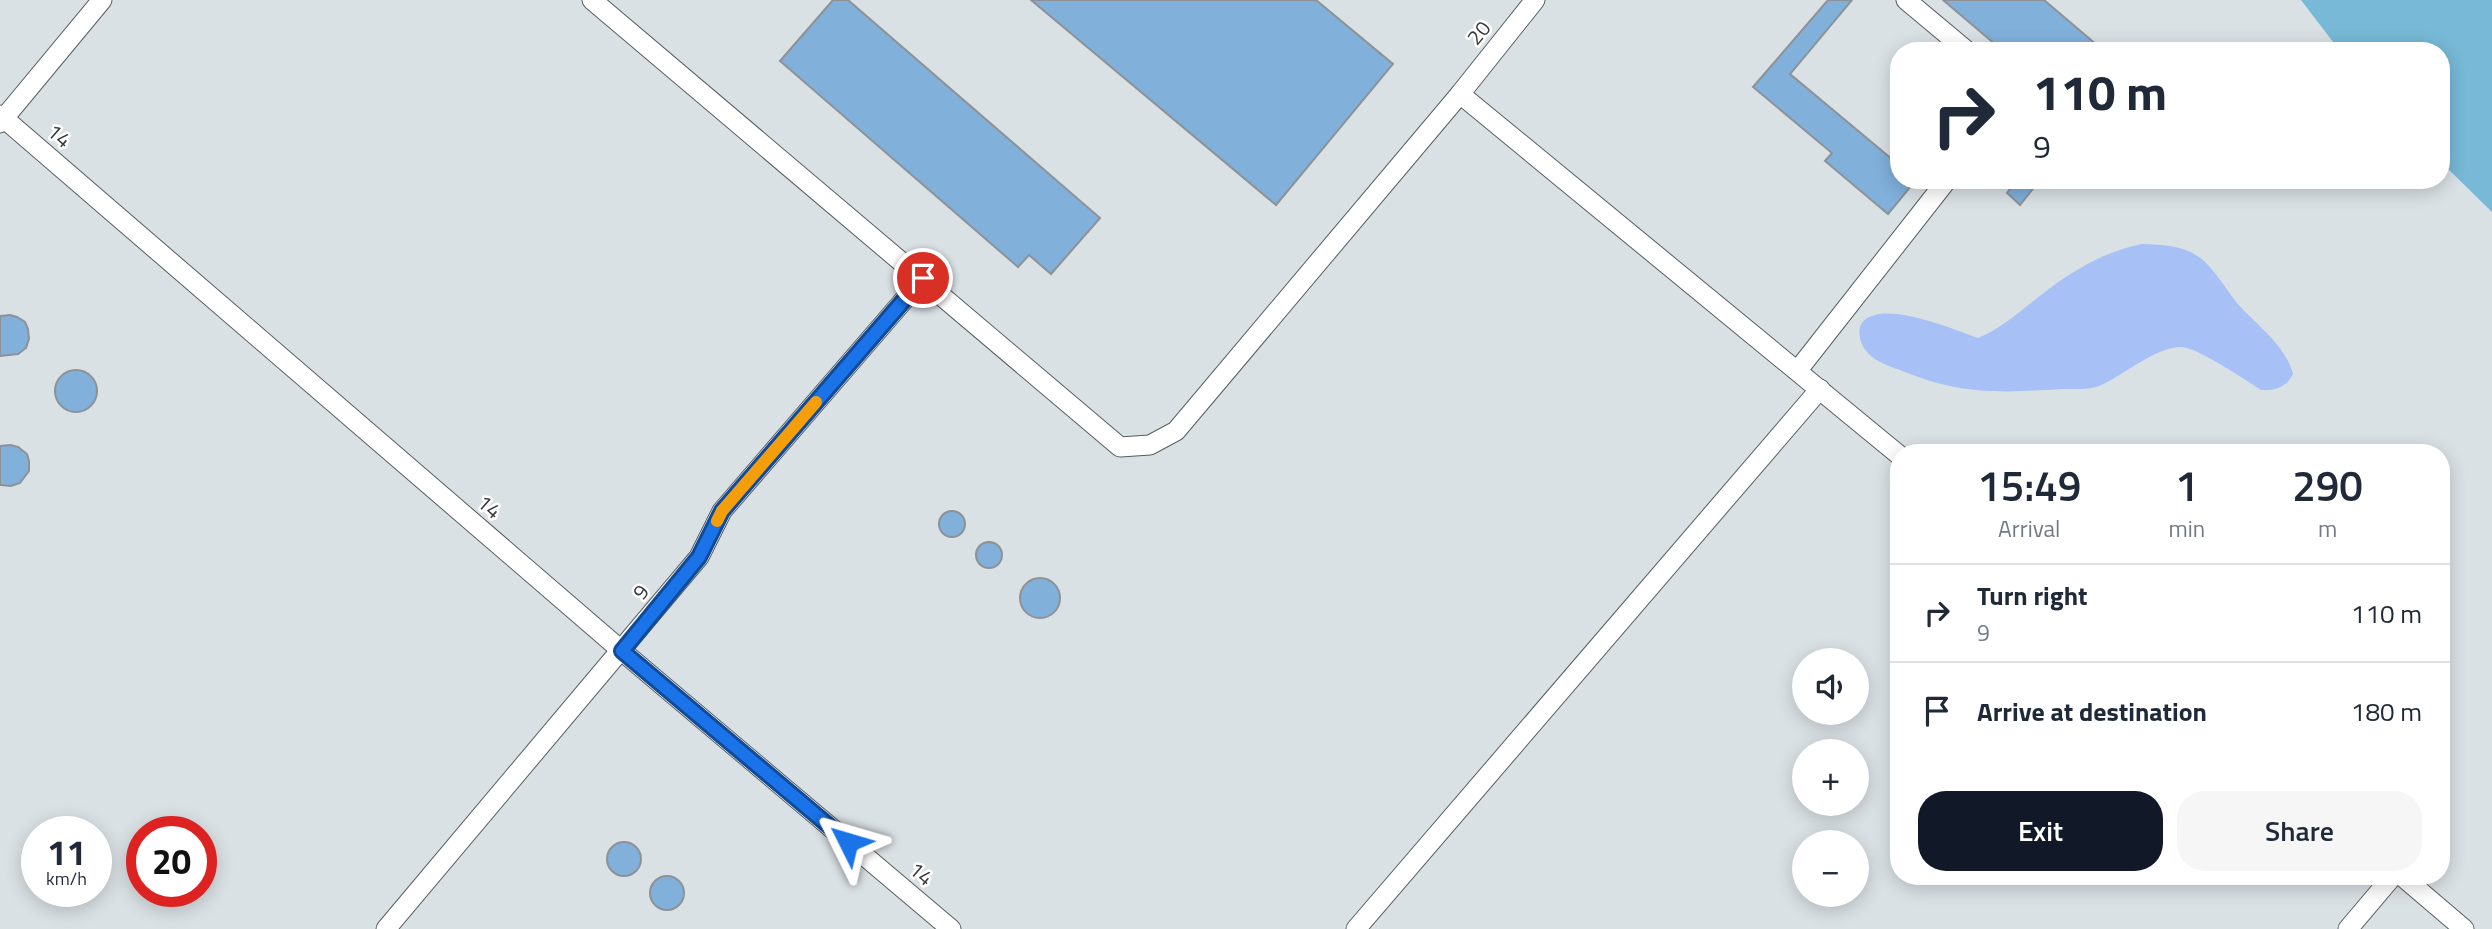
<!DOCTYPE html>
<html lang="en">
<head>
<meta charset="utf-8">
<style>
	:root { --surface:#fff; --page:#f6f6f7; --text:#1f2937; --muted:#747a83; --line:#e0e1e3; --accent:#111827 }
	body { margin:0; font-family:"Titillium Web",sans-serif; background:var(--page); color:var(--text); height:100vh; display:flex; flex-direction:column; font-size:26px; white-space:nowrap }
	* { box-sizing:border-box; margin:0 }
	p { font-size:23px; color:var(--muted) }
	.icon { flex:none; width:38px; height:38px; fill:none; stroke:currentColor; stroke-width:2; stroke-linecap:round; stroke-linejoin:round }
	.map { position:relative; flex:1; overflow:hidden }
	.panel { position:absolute; left:1890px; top:444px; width:560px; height:441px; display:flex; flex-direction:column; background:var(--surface); border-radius:28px; box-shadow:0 4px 18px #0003 }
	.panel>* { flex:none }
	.guide { position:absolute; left:1890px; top:42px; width:560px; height:147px; border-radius:28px; box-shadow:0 4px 18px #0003; background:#fff; color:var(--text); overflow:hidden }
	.controls { position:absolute; left:1792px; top:648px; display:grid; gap:14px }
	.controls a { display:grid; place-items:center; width:77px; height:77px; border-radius:50%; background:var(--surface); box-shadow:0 4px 18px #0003; font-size:35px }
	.speed { position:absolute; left:21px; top:816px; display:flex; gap:14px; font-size:35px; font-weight:700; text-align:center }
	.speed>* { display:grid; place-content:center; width:91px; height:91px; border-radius:50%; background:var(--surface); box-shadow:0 4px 18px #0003; line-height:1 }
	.speed small { font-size:18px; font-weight:400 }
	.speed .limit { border:10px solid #d22; background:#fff; color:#111 }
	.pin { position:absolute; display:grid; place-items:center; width:60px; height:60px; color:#fff; margin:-30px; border:4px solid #fff; border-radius:50%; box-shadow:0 2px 7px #0007 }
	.me { position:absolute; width:77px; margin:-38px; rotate:310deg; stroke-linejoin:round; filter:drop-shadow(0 0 5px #0008) }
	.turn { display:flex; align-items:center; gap:24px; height:147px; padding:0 28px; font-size:32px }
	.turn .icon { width:91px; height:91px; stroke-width:2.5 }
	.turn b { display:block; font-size:49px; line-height:60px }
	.eta { display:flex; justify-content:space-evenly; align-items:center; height:119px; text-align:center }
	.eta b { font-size:42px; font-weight:600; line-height:49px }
	.cta { display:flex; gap:14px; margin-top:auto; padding:14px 28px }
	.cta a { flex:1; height:80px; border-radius:28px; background:var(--accent); color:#fff; font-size:28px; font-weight:600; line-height:80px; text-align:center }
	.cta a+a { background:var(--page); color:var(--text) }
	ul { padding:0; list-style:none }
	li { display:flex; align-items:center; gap:21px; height:98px; padding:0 28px; border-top:2px solid var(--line) }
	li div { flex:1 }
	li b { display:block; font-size:26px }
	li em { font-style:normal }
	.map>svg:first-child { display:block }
</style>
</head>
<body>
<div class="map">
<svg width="2492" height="929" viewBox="0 0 2492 929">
	<rect width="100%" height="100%" fill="#dae1e5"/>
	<path fill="#77b9d7" d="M2301,0h191v212l-51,-50v-111h-101z"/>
	<path fill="#a7c0f5" d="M2142,244c21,1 39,1 57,13 13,9 28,33 38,46 19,22 48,41 56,71 -6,13 -19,17 -32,16 -16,-10 -64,-43 -80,-43 -26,0 -58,29 -82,39 -10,4 -25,3 -37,3 -64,4 -101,6 -162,-19 -12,-4 -29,-10 -36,-22 -4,-6 -7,-19 -2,-25 19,-25 92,7 116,15 29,-12 51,-35 76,-53 27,-19 56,-35 88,-41z"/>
	<g fill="#81b0db" stroke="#8d9297" stroke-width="2">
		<path d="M833,0h15l252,218 -49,56 -22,-19 -11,12 -238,-206z"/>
		<path d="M1031,0h285l77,64 -117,141z"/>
		<path d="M1828,0h24l-62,74 109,91v15h17l-28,34 -63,-53 7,-8 -79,-66z"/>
		<path d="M1943,0h101l60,51h-101z"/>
		<path d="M2017,180h23l-20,25 -13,-12z"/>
		<path d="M10,315l7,2 8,5 3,7 1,10 -3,9 -8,6 -18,2v-40z"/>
		<circle cx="76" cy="391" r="21"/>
		<path d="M10,445l8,2 9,7 2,7v10l-9,12 -9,3 -11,-1v-39z"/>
		<circle cx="952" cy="524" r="13"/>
		<circle cx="989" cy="555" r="13"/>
		<circle cx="1040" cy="598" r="20"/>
		<circle cx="624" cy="859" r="17"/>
		<circle cx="667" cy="893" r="17"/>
	</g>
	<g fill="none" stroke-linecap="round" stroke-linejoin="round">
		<defs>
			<g id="minor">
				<path d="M592,0l528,447 30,-2 26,-14 284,-337 75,-94"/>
				<path d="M1906,0l61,51"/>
				<path d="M1460,94l439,361"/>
				<path d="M0,115l622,536 329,278"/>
				<path d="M0,123l102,-123"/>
				<path d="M1798,370l149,-190"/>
				<path d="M2403,877l61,52"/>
				<path d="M386,929l313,-372 23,-46 201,-233"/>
				<path d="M1356,929l464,-540"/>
				<path d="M2348,929l44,-52"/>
			</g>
		</defs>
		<use href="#minor" stroke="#575e61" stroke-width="21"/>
		<use href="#minor" stroke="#fff" stroke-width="19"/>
	</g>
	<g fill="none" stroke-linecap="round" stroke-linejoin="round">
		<defs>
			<path id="route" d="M848,842l-226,-191 77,-94 23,-46 201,-233"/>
		</defs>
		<use href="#route" stroke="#114b97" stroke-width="18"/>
		<use href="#route" stroke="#1a73e8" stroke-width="12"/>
		<path stroke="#f59e0b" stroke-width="12" d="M717,521l5,-10 94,-109"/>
	</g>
	<g text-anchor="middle" stroke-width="5" stroke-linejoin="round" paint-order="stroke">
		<g font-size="21" fill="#383b3c" stroke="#fff">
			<text transform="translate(1479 33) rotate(-51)" y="7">20</text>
			<text transform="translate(59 136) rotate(41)" y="7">14</text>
			<text transform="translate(489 507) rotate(41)" y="7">14</text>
			<text transform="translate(641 592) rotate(-51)" y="7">9</text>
			<text transform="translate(921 874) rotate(40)" y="7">14</text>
		</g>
	</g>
</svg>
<div class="controls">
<a><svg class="icon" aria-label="sound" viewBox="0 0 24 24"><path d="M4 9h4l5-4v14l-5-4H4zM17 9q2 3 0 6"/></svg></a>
<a>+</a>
<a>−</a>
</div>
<div class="speed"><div>11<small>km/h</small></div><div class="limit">20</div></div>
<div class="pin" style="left:923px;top:278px;background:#d93025"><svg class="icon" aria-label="arrive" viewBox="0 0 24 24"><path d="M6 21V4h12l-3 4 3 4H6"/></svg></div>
<svg class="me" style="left:848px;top:842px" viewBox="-20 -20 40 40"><path d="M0-17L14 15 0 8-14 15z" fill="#1a73e8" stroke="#fff" stroke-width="4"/></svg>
<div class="guide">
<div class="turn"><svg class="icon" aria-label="right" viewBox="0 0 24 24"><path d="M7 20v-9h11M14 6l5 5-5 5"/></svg><div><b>110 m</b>9</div></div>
</div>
<section class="panel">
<div class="eta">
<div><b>15:49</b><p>Arrival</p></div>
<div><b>1</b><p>min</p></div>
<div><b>290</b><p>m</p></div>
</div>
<ul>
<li><svg class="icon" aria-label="right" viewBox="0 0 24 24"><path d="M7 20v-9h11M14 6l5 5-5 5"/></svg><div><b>Turn right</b><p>9</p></div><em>110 m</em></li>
<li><svg class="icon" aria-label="arrive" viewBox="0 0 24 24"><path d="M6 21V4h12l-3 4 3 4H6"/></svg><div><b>Arrive at destination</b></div><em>180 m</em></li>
</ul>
<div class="cta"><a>Exit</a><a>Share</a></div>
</section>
</div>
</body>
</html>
